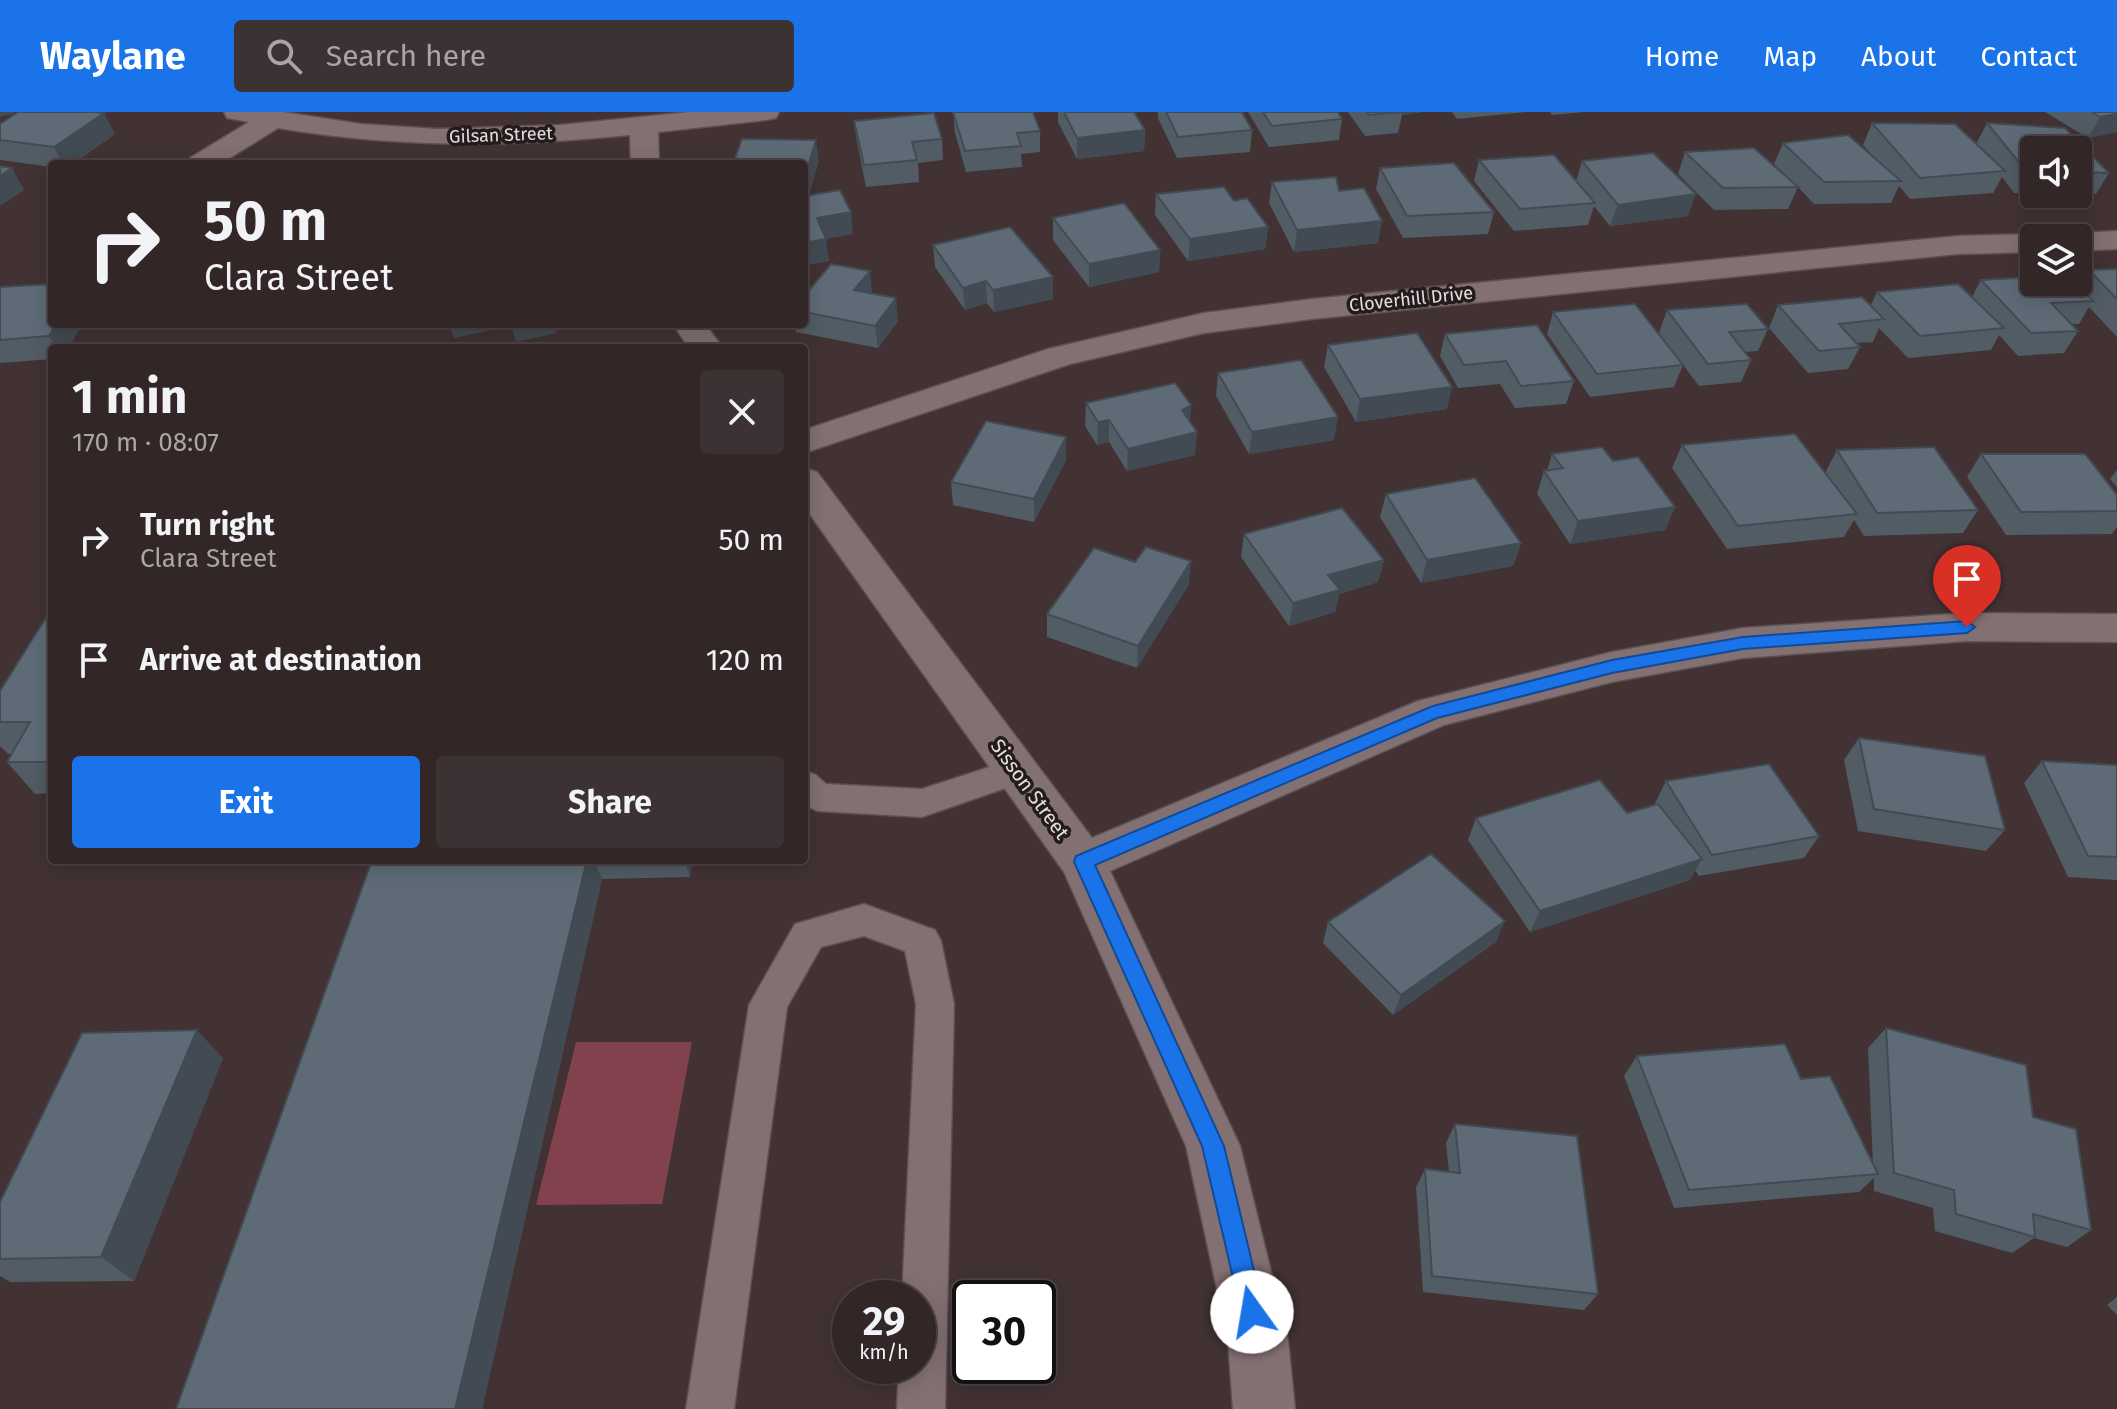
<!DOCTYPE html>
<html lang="en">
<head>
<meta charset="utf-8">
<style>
	:root { --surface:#322627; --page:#3d3233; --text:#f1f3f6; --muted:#a8a5a7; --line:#4d4344; --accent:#1a73e8 }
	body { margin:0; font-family:"Fira Sans",sans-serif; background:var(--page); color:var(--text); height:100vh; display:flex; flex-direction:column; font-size:30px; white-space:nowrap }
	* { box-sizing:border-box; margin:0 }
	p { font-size:26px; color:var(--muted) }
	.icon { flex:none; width:44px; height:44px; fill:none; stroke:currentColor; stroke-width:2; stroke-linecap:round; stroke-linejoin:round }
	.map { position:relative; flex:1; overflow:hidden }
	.drawer { position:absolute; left:48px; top:232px; width:760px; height:520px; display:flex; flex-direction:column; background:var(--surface); border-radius:8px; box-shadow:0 4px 20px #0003,0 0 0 2px var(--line) }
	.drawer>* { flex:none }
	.hud { position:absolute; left:48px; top:48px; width:760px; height:168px; border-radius:8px; box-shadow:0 4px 20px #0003,0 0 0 2px var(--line); background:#322627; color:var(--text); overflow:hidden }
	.controls { position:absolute; left:2020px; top:24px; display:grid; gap:16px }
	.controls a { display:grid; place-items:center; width:72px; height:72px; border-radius:8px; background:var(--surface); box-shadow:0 4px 20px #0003,0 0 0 2px var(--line); font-size:40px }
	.speed { position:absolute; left:832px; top:1168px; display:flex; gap:16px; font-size:40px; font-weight:700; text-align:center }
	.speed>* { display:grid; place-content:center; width:104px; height:104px; border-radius:50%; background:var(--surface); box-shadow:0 4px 20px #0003,0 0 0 2px var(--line); line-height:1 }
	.speed small { font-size:20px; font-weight:400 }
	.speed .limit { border:4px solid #111; border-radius:12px; background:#fff; color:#111 }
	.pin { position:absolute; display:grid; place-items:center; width:68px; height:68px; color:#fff; margin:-82px -34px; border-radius:50% 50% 50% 0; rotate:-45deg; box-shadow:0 0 8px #0007 }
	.pin .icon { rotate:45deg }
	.me { position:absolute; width:88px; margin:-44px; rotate:347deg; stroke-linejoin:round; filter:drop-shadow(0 0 6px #0008) }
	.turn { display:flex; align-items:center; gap:28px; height:168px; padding:0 24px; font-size:36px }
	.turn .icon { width:104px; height:104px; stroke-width:2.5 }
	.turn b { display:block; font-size:56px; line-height:68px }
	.round { display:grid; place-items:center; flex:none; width:84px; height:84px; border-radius:8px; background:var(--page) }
	.summary { display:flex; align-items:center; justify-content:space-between; height:136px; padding:0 24px }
	h1 { font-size:48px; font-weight:700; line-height:60px }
	.cta { display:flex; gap:16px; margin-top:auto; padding:16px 24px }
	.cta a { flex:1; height:92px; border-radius:8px; background:var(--accent); color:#fff; font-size:32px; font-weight:700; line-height:92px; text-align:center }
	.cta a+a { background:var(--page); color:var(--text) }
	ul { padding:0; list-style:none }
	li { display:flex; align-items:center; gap:24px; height:120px; padding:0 24px }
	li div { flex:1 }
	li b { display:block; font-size:30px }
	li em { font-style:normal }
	header { display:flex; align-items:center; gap:48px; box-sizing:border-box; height:112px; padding:0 40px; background:var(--accent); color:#fff }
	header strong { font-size:38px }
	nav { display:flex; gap:44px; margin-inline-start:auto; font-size:28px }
	.search { width:560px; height:72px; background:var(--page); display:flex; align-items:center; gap:20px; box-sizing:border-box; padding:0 28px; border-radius:8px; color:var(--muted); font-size:30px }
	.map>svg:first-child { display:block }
</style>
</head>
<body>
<header>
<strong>Waylane</strong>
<div class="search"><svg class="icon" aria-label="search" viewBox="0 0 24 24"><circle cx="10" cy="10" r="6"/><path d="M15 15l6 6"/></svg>Search here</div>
<nav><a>Home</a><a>Map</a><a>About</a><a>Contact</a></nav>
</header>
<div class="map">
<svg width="2117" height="1297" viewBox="0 0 2117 1297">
	<rect width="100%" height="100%" fill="#423234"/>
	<path fill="#82424d" d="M576,930h116l-30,162 -126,1z"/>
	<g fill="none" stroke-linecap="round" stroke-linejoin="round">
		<defs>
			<g id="service">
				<path d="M1017,646l12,4 5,9 -5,9 -107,37 -104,-6 -14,-6v-34l12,4 10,9 96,5z"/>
				<path d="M864,792l71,26 6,11 13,63 -9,405h-48l2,-43h19v-68h-16l14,-294 -11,-53 -41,-15 -43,11 -34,60 -53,402h-48l63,-404 46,-81z"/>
			</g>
			<g id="minor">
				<path d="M224,0h59l78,12 76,5 123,-4 130,-13h89l-3,6 -10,2 -108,12 1,32h-28l-1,-29c-119,12 -234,13 -352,-7l-58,36h-34l4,-6 59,-36 -22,-4z"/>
				<path d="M2117,119v18l-39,2v-13h-12l12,-5z"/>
				<path d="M2034,122l12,4h-12v14l-76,2 -646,65 -108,14 -134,31 -266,89v-23l244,-81 156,-36 108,-14 646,-63z"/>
				<path d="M673,212h32l18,24h-34z"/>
				<path d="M804,356l13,4 275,366 326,-137 194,-49 131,-24 224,-15 150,1v28l-150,-1 -224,17 -131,24 -168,43 -334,146 130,275 48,194 7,69h-62l-5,-69 -42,-194 -122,-274 -260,-366z"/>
			</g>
		</defs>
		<use href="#service" stroke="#5d5051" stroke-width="3"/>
		<use href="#minor" stroke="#5d5051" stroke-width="3"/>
		<use href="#service" fill="#837072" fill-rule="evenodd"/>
		<use href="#minor" fill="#837072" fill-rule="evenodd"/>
	</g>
	<g fill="#515c65">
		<path d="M953,0l87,19v21l-19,2 1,13 -56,5 -11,-39z"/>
		<path d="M1058,0h76l11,18 -1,21 -67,8 -19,-37z"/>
		<path d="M1158,0h84l10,18 -2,22 -73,6 -19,-40z"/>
		<path d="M1248,0h90l4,7 -3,21 -70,7z"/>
		<path d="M1348,0h74l-20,3 -4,18 -33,3z"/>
		<path d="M1452,0h75l-70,7z"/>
		<path d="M1550,0h35l-33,3z"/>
		<path d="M2045,0h72v20l-29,6z"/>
		<path d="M854,9l88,18 1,21 -25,3 1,19 -53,5 -9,-45z"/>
		<path d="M1872,11l83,1 21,20 11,-21 78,5 44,45 -13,21h-18v-44h-44v43h-20l-12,-16 -9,16 -83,6 -11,-13 -8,17 -77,1 -16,-17 -10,22 -74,1 -36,-36 7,-22 69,-4 37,33 -17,-17 9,-21 65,-8 27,23 -12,-13z"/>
		<path d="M115,22l-42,30h-21v3l-52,-7v-20z"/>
		<path d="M1479,48l97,21 6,-20 106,55 -78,10 -16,-20 -6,19 -74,6 -40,-50z"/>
		<path d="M1380,56l114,44 -6,22 -85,4 -27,-49z"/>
		<path d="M1272,70l67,9 39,52 -84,9 -25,-49z"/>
		<path d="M1156,82l78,7 34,26 -3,22 -77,12 -33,-46z"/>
		<path d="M1053,106l107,32 -1,22 -70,15 -36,-47z"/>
		<path d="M933,133l120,32v22l-59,13 -7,-9 -22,7 -30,-43z"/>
		<path d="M2117,157v68l-28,-30 -10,17h-8l7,7 -14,22 -46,3 -19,-21 -8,15 -83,8 -29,-30 -6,14 -16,1 3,4 -12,22 -40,4 -39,-45 9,-23h93l6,-13 95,5 9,-17 98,7 10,-17z"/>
		<path d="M0,175l69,61h-17v11l-52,4z"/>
		<path d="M872,182l26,27 -20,27 -82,-16 -1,-8h9v-28z"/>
		<path d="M1667,198l101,19 -10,22 -13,1 6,8 -10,22 -42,4 -40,-53z"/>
		<path d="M1553,200l130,53 -9,22 -84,10 -43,-63z"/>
		<path d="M1445,222l129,47 -8,23 -51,4 -15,-24 -42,4 -18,-32z"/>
		<path d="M1328,233l119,64 -91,13 -32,-55z"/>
		<path d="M1218,261l116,67 -85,14 -33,-58z"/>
		<path d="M1086,291l105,2 -1,17 5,33 -68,16 -18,-29 -12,3 -12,-19z"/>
		<path d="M1066,325v23l-32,62 -81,-17 -2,-23z"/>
		<path d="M1682,333l146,33 -3,-5 12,-23 141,60 -15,23 -99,3 -10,-16 -10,17 -117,12 -55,-81z"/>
		<path d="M1552,342l61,7 62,46 -10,23 -95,14 -33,-50 7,-23h3z"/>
		<path d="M1981,342l136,41v32l-5,7 -106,1 -39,-58z"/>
		<path d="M2117,358v17l-7,-8z"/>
		<path d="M1386,382l135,49 -8,23 -92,17 -41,-66z"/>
		<path d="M1244,422l140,26 -6,22 -39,12 -4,18 -46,14 -48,-69z"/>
		<path d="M1189,472l-52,84 -90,-31v-23z"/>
		<path d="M52,496v185l-17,1 -28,-32 4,-8h-3l-8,-8v-55z"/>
		<path d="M1859,626l146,92 -19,21 -128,-20 -14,-71z"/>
		<path d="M2042,649l75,4v115l-49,-3 -44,-94z"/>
		<path d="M1666,669l153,55 -15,22 -105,18 -4,-6 -5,10 -160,52 -62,-92 8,-22 151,-5 29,-9 -1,-1z"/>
		<path d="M372,748h320l-2,17 -88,2 -120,530h-306z"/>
		<path d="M1328,810l168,20 -103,73 -70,-72z"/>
		<path d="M1886,916l147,89 58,113 -24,17 -33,-9 -22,15 -77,-22 -2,-23 -59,-17v-13l-15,14 -185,16 -50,-132 13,-20 164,23 72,86 -5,-117z"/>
		<path d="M223,946l-89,223 -124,1 -10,-6v-74z"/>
		<path d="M1455,1012l143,170 -14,16 -161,-18 -7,-105 9,-18 24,3 -3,-29z"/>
		<path d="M2117,1185v18l-10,-10z"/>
	</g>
	<g fill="#424b53">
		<path d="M0,0h14v2l-14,3z"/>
		<path d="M1402,0h20l-20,3z"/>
		<path d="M104,1l11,21 -42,30h-10l-9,-17z"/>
		<path d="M2117,2v18l-29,6 12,-21z"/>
		<path d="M1145,18l-1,21 -67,8v-21z"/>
		<path d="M816,28l3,21 -12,41 -3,-21z"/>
		<path d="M12,56l12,22 -24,16v-30z"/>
		<path d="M1696,82l-8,22 -78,10 8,-21z"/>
		<path d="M851,100l2,22 -33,6 -3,-22z"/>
		<path d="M1382,109l-4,22 -84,9 3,-22z"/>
		<path d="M1268,115l-3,22 -77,12 2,-22z"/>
		<path d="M826,127l3,22 -25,5v-23z"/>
		<path d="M1160,138l-1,22 -70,15v-23z"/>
		<path d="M870,159l2,22 -18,-3z"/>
		<path d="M1053,165v22l-59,13 -1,-22z"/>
		<path d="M986,169l1,22 -22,7 -2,-22z"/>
		<path d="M896,186l2,23 -20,27 -3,-22z"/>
		<path d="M56,212h26l-13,24h-12l-8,-12z"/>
		<path d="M138,212h16l-13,4z"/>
		<path d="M449,212h105l3,9 -41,9 -5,-16 -57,12z"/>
		<path d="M1452,275l-5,22 -91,13 4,-23z"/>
		<path d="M1191,293l-2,23 -7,-18z"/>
		<path d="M1338,305l-4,23 -85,14 3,-22z"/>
		<path d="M1109,308v22l-12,3 1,-23z"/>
		<path d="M1197,320l-2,23 -68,16 1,-22z"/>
		<path d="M1066,325v23l-32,62v-23z"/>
		<path d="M1675,395l-10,23 -95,14 8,-23z"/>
		<path d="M1521,431l-8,23 -92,17 6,-23z"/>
		<path d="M1384,448l-6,22 -39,12 -4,18 -46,14 4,-23 35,-28z"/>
		<path d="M1191,449l-2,23 -52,84 1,-22z"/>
		<path d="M1702,747l-12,21 -160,52 10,-21z"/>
		<path d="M587,748h7l8,19 -120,530h-27z"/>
		<path d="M684,748h8l-2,17z"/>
		<path d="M1505,809l-9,21 -103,73 8,-20z"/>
		<path d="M197,918l26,28 -89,223 -33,-24z"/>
	</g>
	<g fill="#5e6b76" stroke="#424b53" stroke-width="2">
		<path d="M18,0h76l10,1 -50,34 -54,-7v-16z"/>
		<path d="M953,0h80l7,19 -23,2 4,13 -56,5z"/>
		<path d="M1064,0h70l11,18 -68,8z"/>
		<path d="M1166,0h76l10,18 -74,7z"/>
		<path d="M1263,0h75l4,7 -70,7z"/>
		<path d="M1367,0h35l-33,3z"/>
		<path d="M2092,0h25v2l-17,3z"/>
		<path d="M934,1l8,26 -30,3 5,18 -53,5 -10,-44z"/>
		<path d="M1872,11l83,1 50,47 -85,7z"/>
		<path d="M1987,11l78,5 44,45 -31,-1v-22h-44v21h-8z"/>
		<path d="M1848,23l53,46 -77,1 -41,-39z"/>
		<path d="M742,27l74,1 -12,41v-17h-71z"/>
		<path d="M1754,36l44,39 -75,1 -38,-36z"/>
		<path d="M1653,41l43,41 -78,11 -36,-44z"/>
		<path d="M1554,43l41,48 -75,6 -41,-49z"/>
		<path d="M314,48l4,4h-16z"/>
		<path d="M1454,51l40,49 -87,4 -27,-48z"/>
		<path d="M0,54l12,2 -12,8z"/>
		<path d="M1336,65l3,14 25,-3 18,33 -85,9 -25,-48z"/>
		<path d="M1224,75l10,14 13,-3 21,29 -78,12 -34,-45z"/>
		<path d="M840,78l11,22 -34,6 9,21 -22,4v-47z"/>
		<path d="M1124,91l36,47 -71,14 -36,-46z"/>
		<path d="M1010,115l43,50 -60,13 -7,-9 -23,7 -30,-43z"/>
		<path d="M831,152l39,7 -16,19 42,8 -21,28 -71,-14v-16z"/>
		<path d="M2117,157v30l-28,-29z"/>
		<path d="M2034,165v5h39l20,19 -42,2 27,28 -47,2 -50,-53z"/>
		<path d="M52,172v40h4l-7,12 -49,4v-53z"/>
		<path d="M1958,172l46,44 -84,8 -43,-44z"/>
		<path d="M1862,185l22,22 -45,5 21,23 -41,4 -41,-46z"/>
		<path d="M1635,192l48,61 -86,9 -44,-62z"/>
		<path d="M1747,192l21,25 -39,3 22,28 -43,4 -41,-54z"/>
		<path d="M1537,213l37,56 -53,5 -15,-25 -42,4 -19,-31z"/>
		<path d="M1417,221l35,54 -92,12 -32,-54z"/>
		<path d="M1301,248l37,57 -86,15 -34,-59z"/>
		<path d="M1175,271l16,22 -9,5 15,22 -69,17 -19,-29 -11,2 -12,-19z"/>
		<path d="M986,309l80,16 -32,62 -83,-17z"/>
		<path d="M1795,322l62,80 -119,12 -56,-81z"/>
		<path d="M1602,335l11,14 25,-4 37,50 -97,14 -34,-50 19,-3 -11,-14z"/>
		<path d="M1934,335l44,63 -101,3 -40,-63z"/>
		<path d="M1981,342h104l32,41v16l-96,1z"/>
		<path d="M1475,366l46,65 -94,17 -41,-66z"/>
		<path d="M1342,396l42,52 -56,15 12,15 -47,13 -49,-69z"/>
		<path d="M1146,435l45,14 -53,85 -91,-32 47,-66 41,14z"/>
		<path d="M52,496v154h-45l23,-40h-30v-31z"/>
		<path d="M1859,626l126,18 20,74 -131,-21z"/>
		<path d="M2042,649l75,4v92l-29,-1z"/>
		<path d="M1769,652l50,72 -107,19 -46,-74z"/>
		<path d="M1600,668l27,33 31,-9 44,55 -162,52 -64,-93z"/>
		<path d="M1431,742l74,67 -104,74 -73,-73z"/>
		<path d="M372,748h215l-132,549h-279z"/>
		<path d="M1886,916l140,37 7,52 43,12 15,101 -58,-16 2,23 -79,-23 -2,-24 -60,-17z"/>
		<path d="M197,918l-96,227 -101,2v-57l82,-169z"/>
		<path d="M1785,932l16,35 29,-3 48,98 -189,16 -52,-134z"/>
		<path d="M1455,1012l122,12 21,158 -166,-18 -7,-107 35,4z"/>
	</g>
	<path fill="#1a73e8" stroke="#114b97" stroke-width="2" d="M1967,509l8,6 -8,6 -224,16 -131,24 -175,45 -342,147 129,281 40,166 -3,8 -9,4 -9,-4 -41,-174 -128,-284 2,-6 357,-150 179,-46 131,-23z"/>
	<g text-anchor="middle" stroke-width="7" stroke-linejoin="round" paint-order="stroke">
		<g font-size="18" fill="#e7dcdd" stroke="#231c1d">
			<text transform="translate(501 23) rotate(-2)" y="6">Gilsan Street</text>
			<text transform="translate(1411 187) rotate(-6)" y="6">Cloverhill Drive</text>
		</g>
		<g font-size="20" fill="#e7dcdd" stroke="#231c1d">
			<text transform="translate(1030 677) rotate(54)" y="7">Sisson Street</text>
		</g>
	</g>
</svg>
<div class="controls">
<a><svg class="icon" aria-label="sound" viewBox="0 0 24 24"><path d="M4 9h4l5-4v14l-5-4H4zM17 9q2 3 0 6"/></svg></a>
<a><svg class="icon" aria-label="layers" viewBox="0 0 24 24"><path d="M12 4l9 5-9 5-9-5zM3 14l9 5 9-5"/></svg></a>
</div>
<div class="speed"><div>29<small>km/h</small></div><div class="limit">30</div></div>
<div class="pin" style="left:1967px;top:515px;background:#d93025"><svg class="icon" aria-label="arrive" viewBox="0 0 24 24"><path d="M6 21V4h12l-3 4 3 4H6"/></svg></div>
<svg class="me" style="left:1252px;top:1200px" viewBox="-20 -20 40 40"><circle r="19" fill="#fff"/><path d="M0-13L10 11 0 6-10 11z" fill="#1a73e8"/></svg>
<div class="hud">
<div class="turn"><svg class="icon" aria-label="right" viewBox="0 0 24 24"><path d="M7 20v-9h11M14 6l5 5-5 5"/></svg><div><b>50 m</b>Clara Street</div></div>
</div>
<section class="drawer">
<div class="summary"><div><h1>1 min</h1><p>170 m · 08:07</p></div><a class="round"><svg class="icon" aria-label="close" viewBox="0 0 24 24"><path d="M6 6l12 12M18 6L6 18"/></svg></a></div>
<ul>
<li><svg class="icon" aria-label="right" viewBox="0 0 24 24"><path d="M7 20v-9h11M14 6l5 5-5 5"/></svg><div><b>Turn right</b><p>Clara Street</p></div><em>50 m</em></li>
<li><svg class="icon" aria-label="arrive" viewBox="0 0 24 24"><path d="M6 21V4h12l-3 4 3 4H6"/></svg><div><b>Arrive at destination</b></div><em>120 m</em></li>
</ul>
<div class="cta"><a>Exit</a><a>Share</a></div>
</section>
</div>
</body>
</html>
